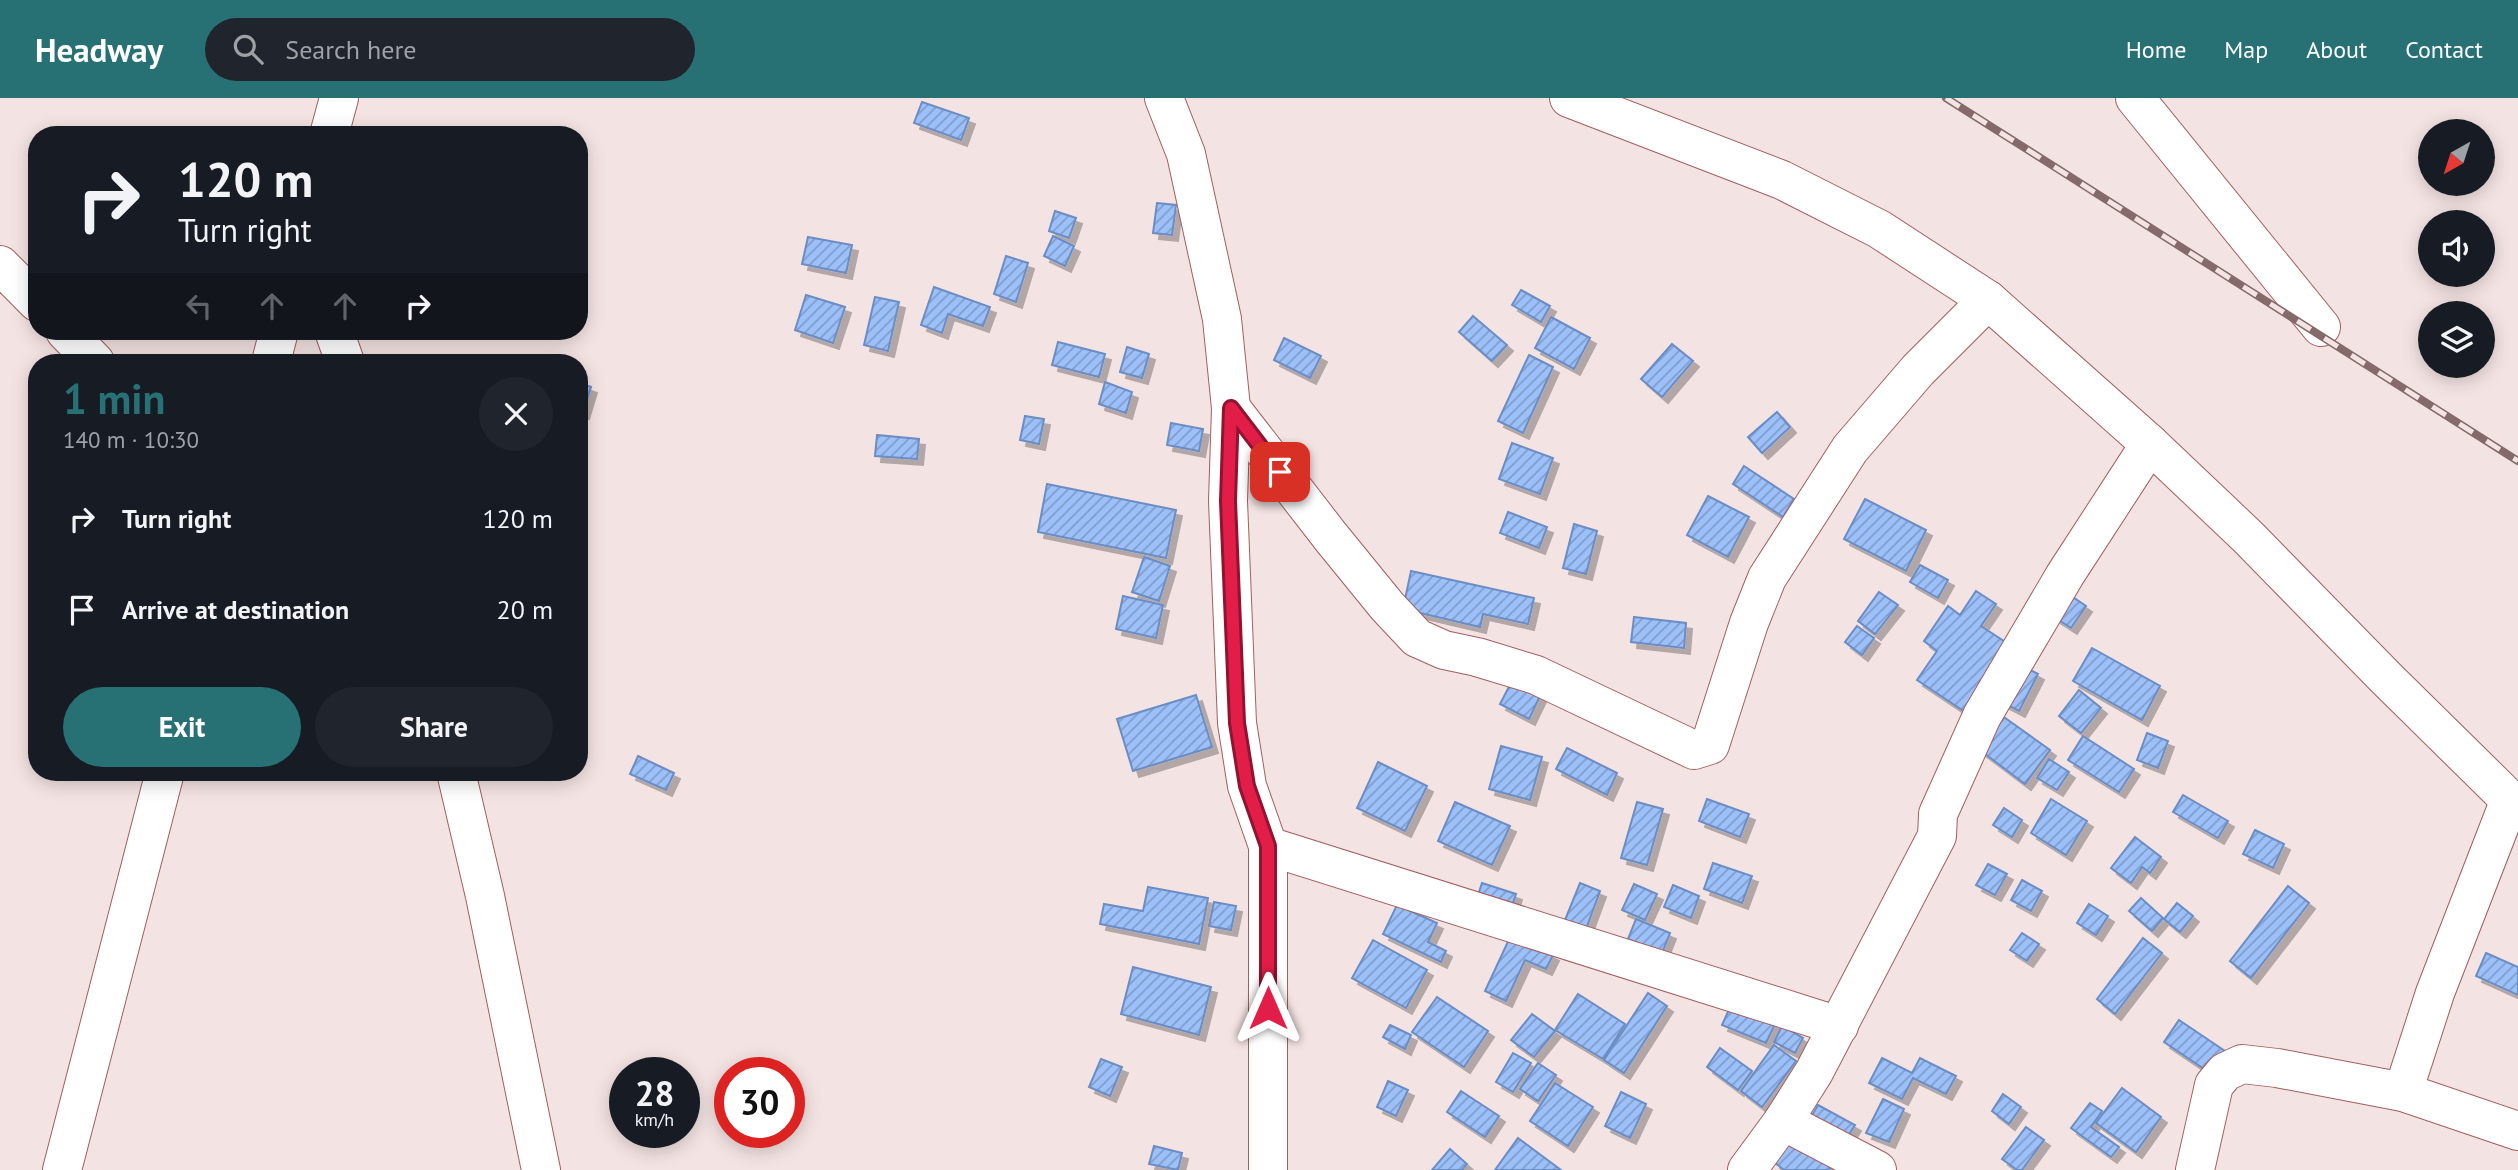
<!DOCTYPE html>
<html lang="en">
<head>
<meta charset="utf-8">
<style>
	:root { --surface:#171b24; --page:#20242c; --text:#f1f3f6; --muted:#9ea1a6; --accent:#277175 }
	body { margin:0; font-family:"PT Sans",sans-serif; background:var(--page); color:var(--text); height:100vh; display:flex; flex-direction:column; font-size:26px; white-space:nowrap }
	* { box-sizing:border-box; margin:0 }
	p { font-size:23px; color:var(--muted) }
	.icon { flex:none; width:38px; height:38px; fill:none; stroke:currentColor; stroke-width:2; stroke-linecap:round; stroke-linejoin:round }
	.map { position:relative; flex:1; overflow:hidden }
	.panel { position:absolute; left:28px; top:256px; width:560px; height:427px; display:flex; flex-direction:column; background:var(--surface); border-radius:28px; box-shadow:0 4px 18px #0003 }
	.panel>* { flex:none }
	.top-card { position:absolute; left:28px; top:28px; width:560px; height:214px; border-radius:28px; box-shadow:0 4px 18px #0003; background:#171b24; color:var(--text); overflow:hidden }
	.needle { width:46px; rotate:219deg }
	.fabs { position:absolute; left:2418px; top:21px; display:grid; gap:14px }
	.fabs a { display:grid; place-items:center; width:77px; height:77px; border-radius:50%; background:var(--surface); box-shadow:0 4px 18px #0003; font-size:35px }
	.speed { position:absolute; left:609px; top:959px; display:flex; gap:14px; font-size:35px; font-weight:700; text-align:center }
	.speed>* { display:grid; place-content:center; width:91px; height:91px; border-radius:50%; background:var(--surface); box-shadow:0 4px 18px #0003; line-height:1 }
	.speed small { font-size:18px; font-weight:400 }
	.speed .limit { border:10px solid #d22; background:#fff; color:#111 }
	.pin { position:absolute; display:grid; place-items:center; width:60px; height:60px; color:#fff; margin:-30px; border-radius:14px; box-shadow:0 4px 10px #0006 }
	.me { position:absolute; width:77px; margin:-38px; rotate:0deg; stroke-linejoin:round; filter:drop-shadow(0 0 5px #0008) }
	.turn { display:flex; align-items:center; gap:24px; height:147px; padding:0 35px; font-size:32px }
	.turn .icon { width:91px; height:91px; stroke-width:2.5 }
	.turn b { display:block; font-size:49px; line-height:60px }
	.lanes { display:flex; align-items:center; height:66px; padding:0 35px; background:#0003; justify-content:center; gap:35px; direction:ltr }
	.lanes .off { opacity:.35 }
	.round { display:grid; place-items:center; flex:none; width:74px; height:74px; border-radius:37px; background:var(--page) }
	.summary { display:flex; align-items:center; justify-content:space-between; height:119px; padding:0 35px }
	h1 { font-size:42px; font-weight:700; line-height:52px; color:var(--accent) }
	.primary-button { display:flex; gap:14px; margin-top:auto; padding:14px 35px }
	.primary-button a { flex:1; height:80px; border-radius:42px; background:var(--accent); color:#fff; font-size:28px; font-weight:700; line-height:80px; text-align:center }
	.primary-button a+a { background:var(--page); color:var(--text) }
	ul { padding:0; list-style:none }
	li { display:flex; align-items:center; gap:21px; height:91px; padding:0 35px }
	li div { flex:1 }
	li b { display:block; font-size:26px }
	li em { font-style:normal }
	header { display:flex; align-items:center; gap:42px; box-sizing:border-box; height:98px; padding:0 35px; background:var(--accent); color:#fff }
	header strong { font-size:33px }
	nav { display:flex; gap:38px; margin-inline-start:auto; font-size:24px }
	.search { width:490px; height:63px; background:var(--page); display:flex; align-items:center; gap:18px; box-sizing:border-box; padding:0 24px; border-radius:38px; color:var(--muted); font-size:26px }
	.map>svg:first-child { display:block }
</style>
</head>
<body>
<header>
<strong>Headway</strong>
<div class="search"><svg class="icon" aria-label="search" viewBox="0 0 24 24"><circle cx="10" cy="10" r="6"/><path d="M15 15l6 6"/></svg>Search here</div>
<nav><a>Home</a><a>Map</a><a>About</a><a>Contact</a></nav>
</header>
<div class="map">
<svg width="2518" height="1072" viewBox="0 0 2518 1072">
	<defs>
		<pattern id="building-hatch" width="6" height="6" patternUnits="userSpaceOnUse" patternTransform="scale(1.75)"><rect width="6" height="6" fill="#9cc0f9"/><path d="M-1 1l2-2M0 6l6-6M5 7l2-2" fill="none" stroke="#819cca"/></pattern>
		<filter id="shadow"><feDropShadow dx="6" dy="6" stdDeviation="0" flood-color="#0004"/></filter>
	</defs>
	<rect width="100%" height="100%" fill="#f4e3e3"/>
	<g fill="url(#building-hatch)" stroke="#6b8dc3" stroke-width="2" filter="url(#shadow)">
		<path d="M922,4l47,16 -8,22 -47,-17z"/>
		<path d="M1157,105l19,2 -4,30 -19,-2z"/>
		<path d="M1055,113l21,7 -7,20 -20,-7z"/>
		<path d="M1053,138l21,10 -9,20 -21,-10z"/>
		<path d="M808,139l44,8 -6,28 -44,-9z"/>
		<path d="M1006,158l22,7 -12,39 -22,-8z"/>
		<path d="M934,189l56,20 -7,19 -35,-12 -6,19 -21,-8z"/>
		<path d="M1521,192l29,16 -9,16 -29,-17z"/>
		<path d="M806,197l39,12 -12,36 -38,-13z"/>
		<path d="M875,199l24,5 -11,49 -24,-6z"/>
		<path d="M1473,218l34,29 -15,16 -33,-29z"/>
		<path d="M1551,219l39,21 -16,31 -39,-21z"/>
		<path d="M1284,240l37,18 -11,22 -36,-18z"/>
		<path d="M1058,244l47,12 -6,23 -47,-12z"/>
		<path d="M1672,246l21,17 -31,36 -21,-18z"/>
		<path d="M1127,249l22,7 -7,24 -22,-6z"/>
		<path d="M1529,257l24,12 -30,66 -25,-12z"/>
		<path d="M1105,284l27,10 -6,21 -27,-9z"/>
		<path d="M579,285l12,4 -8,26 -4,-2z"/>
		<path d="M1777,314l13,15 -28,26 -14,-16z"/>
		<path d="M1025,318l19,3 -5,25 -19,-4z"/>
		<path d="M1171,325l32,6 -4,22 -32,-6z"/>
		<path d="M877,337l42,4 -2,20 -42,-3z"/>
		<path d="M1512,345l41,15 -13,36 -41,-15z"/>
		<path d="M1744,368l50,33 -11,18 -50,-33z"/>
		<path d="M1047,386l129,26 -10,48 -128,-26z"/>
		<path d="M1708,398l41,21 -21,40 -41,-22z"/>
		<path d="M1865,401l61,31 -20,41 -62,-32z"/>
		<path d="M1508,414l39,15 -8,21 -39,-15z"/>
		<path d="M1574,426l23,7 -11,43 -23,-6z"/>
		<path d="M1144,459l26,9 -11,35 -27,-9z"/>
		<path d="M1920,467l28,15 -10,18 -28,-16z"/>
		<path d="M1411,473l123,27 -6,26 -45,-10 -3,13 -77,-18z"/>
		<path d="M1976,493l20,13 -15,22 32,21 -45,67 -51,-34 20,-29 -13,-10 24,-35 12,9z"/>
		<path d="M1879,494l19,13 -23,29 -17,-13z"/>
		<path d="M2067,495l19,13 -15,22 -20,-13z"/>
		<path d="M1123,498l40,9 -7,33 -40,-9z"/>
		<path d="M1634,519l52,6 -2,25 -53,-6z"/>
		<path d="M1857,528l17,12 -12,17 -17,-13z"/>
		<path d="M2092,550l68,38 -18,34 -69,-39z"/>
		<path d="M2017,565l21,11 -19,37 -21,-11z"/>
		<path d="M1514,579l28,15 -13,27 -29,-15z"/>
		<path d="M2079,592l22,18 -20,25 -22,-17z"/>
		<path d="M1196,597l16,52 -79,24 -16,-52z"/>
		<path d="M2001,617l49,35 -25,34 -48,-36z"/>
		<path d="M2147,635l21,8 -10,27 -21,-8z"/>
		<path d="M2083,638l51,33 -15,23 -51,-32z"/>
		<path d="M1501,648l41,11 -12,43 -41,-11z"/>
		<path d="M1567,650l50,25 -10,22 -51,-26z"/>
		<path d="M638,658l36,17 -8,17 -36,-16z"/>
		<path d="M2049,661l20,13 -12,18 -20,-12z"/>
		<path d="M1378,664l49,24 -22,45 -48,-23z"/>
		<path d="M2183,697l45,26 -10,17 -45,-26z"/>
		<path d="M1707,701l42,15 -9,23 -41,-16z"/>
		<path d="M2051,701l36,22 -21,34 -35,-22z"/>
		<path d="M1455,704l55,24 -18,39 -54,-24z"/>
		<path d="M1637,704l26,7 -16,56 -26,-7z"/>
		<path d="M2004,710l18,12 -10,17 -19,-12z"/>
		<path d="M2255,732l29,14 -11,24 -30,-14z"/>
		<path d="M2135,739l26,20 -11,16 -8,-6 -11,16 -20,-15z"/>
		<path d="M1713,765l39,13 -10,27 -38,-14z"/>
		<path d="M1988,766l19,10 -12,21 -19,-10z"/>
		<path d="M2022,782l20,11 -11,20 -20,-11z"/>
		<path d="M1482,785l34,11 -6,18 -34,-11z"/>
		<path d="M1580,785l20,8 -14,38 -21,-9z"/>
		<path d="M1634,786l23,10 -12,26 -23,-10z"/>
		<path d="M1673,787l26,11 -8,22 -27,-11z"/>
		<path d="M2288,788l21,17 -58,75 -21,-17z"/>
		<path d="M1148,789l60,11 -9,46 -99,-20 4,-20 39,7z"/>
		<path d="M2141,800l22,20 -11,13 -23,-20z"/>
		<path d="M1214,804l22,4 -5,24 -22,-4z"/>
		<path d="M2177,805l16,13 -13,16 -16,-13z"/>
		<path d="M2089,806l19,12 -12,19 -19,-12z"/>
		<path d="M1397,807l40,18 -9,19 18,9 -5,11 -58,-28z"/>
		<path d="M1636,821l34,14 -8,20 -34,-14z"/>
		<path d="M2022,835l17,11 -12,17 -17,-11z"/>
		<path d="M1511,837l42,20 -7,14 -21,-9 -19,41 -21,-10z"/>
		<path d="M2143,840l19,15 -47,61 -18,-15z"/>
		<path d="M1373,842l54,30 -21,38 -54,-30z"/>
		<path d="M2486,855l32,14v28l-42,-19z"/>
		<path d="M1133,869l78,20 -12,48 -78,-21z"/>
		<path d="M1648,895l19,13 -43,67 -20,-13z"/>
		<path d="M1578,896l47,30 -22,35 -48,-29z"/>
		<path d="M1437,899l51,34 -24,36 -52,-35z"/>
		<path d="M1731,907l44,19 -9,19 -44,-18z"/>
		<path d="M1532,916l23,17 -21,26 -23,-17z"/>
		<path d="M2179,922l46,31 -15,22 -46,-31z"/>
		<path d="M1390,927l21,10 -6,14 -22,-12z"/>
		<path d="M1782,928l21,12 -8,15 -21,-11z"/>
		<path d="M1774,947l22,16 -34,46 -21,-16z"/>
		<path d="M1720,950l32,23 -14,19 -31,-23z"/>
		<path d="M1513,955l18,10 -18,29 -17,-10z"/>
		<path d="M1882,960l30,15 8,-15 36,18 -10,18 -33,-16 -11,21 -33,-16z"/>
		<path d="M1101,961l21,8 -12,29 -21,-9z"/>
		<path d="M1538,965l18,12 -18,26 -18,-12z"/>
		<path d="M1388,983l20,9 -12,26 -19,-9z"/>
		<path d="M1555,985l38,24 -25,39 -38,-25z"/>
		<path d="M2122,990l39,29 -25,35 -40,-29z"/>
		<path d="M1461,993l38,25 -14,21 -38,-25z"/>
		<path d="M1621,994l25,12 -16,34 -25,-12z"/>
		<path d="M2003,996l18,13 -12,17 -17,-13z"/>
		<path d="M1883,1001l21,10 -15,33 -23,-9z"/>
		<path d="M2090,1005l12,8 -11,16 28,20 -8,10 -40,-29z"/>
		<path d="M1818,1007l37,20 -12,19 -36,-20z"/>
		<path d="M2026,1029l18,13 -22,30h-5l-15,-11z"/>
		<path d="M1796,1036l37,31 -4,5h-45l-10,-8z"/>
		<path d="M1518,1040l43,32h-66z"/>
		<path d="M1154,1048l28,7 -4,17 -29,-6z"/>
		<path d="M1450,1051l17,15 -5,6h-30z"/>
	</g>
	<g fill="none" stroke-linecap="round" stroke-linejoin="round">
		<defs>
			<g id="minor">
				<path d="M1164,0l22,56 36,165 9,89 -3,93 9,222 10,63 21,60v324"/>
				<path d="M1569,0l213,82 97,49 109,71 162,144 98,93 138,141 132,130"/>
				<path d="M2135,0l186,229"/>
				<path d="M329,37l10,-37"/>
				<path d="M0,167l37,37"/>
				<path d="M65,233l30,31"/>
				<path d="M334,233l11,31"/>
				<path d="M271,264l8,-31"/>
				<path d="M1231,310l99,128 57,70 30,32 27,12 33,7 59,18 158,75 16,-5 39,-122 18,-45 83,-129 68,-79 70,-70"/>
				<path d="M456,674l29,124 56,274"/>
				<path d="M1268,748l571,180"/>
				<path d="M2403,994l32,-99 74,-191"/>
				<path d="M1783,1023l94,49"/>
				<path d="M62,1072l103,-398"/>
				<path d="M1747,1072l36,-49 31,-49 123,-236 1,-22 44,-98 83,-141 85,-131"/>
				<path d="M2195,1072l19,-85 11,-13 17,-8 35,4 126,24 115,39"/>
			</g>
		</defs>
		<use href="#minor" stroke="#a35e5f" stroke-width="40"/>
		<use href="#minor" stroke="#fff" stroke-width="38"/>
		<defs>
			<path id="rail" d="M1946,0l572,363"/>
		</defs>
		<use href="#rail" stroke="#846a6a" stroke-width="8"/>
		<use href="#rail" stroke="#f4e3e3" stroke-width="5" stroke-dasharray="16" stroke-linecap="butt"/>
	</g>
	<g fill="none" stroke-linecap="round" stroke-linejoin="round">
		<defs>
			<path id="route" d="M1268,910v-162l-21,-60 -10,-63 -9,-222 3,-93 49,64"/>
		</defs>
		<use href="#route" stroke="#92132f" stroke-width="18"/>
		<use href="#route" stroke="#e11d48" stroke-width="12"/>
	</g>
</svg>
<div class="fabs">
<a><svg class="needle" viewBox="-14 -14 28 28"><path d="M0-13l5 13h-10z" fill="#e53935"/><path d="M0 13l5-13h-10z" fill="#9ea1a6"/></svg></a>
<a><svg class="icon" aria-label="sound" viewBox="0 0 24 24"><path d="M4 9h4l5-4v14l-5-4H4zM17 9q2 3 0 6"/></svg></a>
<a><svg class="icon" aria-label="layers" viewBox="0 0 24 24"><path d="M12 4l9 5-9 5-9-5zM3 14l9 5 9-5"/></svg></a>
</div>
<div class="speed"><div>28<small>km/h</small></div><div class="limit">30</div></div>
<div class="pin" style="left:1280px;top:374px;background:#d93025"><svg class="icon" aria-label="arrive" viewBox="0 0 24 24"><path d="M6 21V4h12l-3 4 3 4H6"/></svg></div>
<svg class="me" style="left:1268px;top:910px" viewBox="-20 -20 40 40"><path d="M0-17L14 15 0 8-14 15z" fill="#e11d48" stroke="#fff" stroke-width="4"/></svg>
<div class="top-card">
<div class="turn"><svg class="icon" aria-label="right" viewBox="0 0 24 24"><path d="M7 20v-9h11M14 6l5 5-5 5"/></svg><div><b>120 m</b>Turn right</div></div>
<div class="lanes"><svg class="icon off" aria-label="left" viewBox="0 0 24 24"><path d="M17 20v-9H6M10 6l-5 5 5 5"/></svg><svg class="icon off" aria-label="ahead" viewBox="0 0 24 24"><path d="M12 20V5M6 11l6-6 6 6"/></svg><svg class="icon off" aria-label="ahead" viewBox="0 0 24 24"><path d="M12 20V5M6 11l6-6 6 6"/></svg><svg class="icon" aria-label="right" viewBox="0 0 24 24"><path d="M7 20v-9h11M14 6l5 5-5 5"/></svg></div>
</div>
<section class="panel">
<div class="summary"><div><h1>1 min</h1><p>140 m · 10:30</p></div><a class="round"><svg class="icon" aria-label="close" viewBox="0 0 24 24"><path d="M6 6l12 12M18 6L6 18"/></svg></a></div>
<ul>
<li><svg class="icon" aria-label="right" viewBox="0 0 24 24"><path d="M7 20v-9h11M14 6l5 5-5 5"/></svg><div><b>Turn right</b></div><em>120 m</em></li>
<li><svg class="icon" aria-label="arrive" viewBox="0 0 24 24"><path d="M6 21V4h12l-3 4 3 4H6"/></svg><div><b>Arrive at destination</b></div><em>20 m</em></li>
</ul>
<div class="primary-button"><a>Exit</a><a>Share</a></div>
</section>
</div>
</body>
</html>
